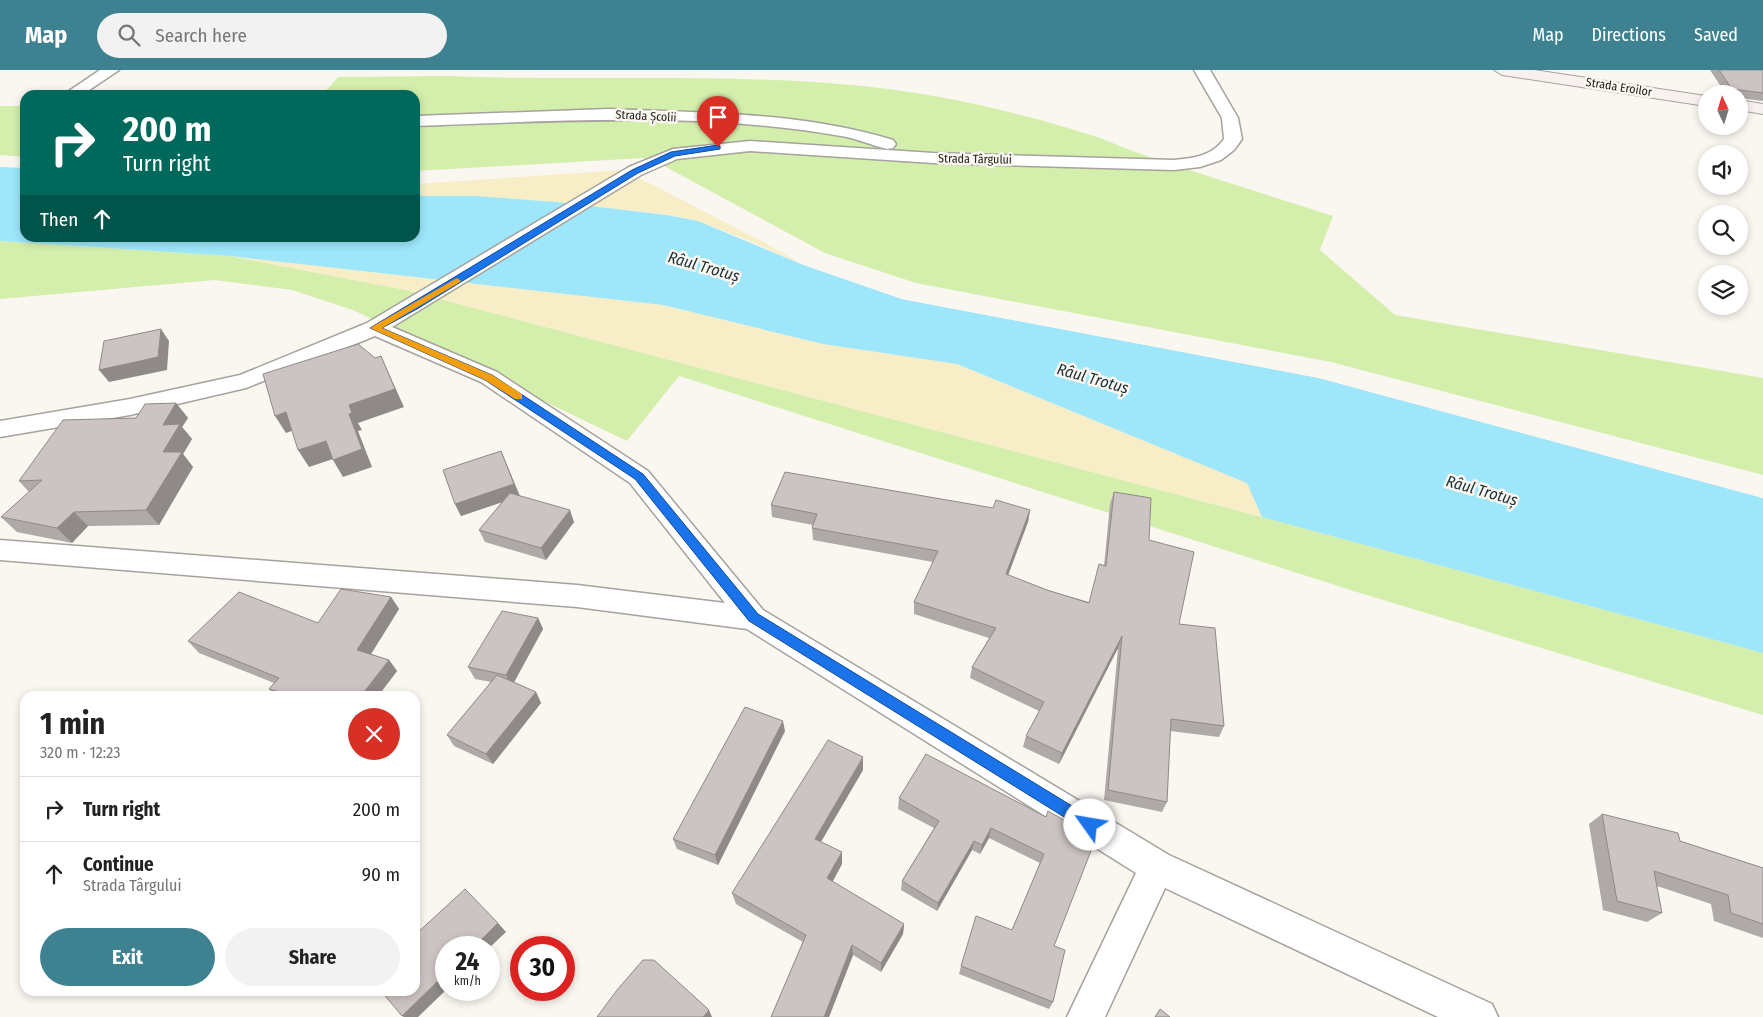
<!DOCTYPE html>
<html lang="en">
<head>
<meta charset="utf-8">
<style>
	:root { --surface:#fff; --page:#f2f2f2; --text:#222; --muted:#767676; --line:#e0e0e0; --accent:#3e8291 }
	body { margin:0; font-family:"Fira Sans Condensed",sans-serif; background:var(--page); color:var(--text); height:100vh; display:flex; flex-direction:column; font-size:19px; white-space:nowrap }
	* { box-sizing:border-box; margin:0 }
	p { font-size:16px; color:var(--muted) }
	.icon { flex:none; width:28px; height:28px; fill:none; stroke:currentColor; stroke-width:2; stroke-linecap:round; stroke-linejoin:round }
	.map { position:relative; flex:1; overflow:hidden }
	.sheet { position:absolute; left:20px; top:621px; width:400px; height:305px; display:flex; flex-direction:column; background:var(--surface); border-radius:15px; box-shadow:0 2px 8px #0003 }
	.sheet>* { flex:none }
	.hud { position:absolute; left:20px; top:20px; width:400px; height:152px; border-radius:15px; box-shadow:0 2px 8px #0003; background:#00695c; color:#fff; overflow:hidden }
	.needle { width:32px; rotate:356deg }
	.controls { position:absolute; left:1698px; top:15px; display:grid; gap:10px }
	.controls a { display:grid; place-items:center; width:50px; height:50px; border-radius:50%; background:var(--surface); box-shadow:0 2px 8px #0003; font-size:25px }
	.speed { position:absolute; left:435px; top:866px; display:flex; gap:10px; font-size:25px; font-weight:700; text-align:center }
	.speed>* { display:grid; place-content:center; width:65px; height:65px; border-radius:50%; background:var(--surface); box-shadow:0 2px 8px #0003; line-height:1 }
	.speed small { font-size:12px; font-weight:400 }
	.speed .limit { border:8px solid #d22; background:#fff; color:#111 }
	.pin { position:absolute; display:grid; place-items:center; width:42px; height:42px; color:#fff; margin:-51px -21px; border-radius:50% 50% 50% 0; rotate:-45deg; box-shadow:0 0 5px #0007 }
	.pin .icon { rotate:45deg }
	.me { position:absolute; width:55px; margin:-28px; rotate:302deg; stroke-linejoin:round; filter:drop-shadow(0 0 4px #0008) }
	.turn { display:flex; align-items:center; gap:18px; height:105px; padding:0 20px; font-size:22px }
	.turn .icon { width:65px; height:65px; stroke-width:2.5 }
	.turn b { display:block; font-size:35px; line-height:42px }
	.then { display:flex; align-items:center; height:48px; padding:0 20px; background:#0003; gap:10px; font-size:19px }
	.round { display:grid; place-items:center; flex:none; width:52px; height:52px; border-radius:26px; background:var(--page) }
	.overview { display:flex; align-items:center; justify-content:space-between; height:85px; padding:0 20px }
	h1 { font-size:30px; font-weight:700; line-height:38px }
	.cta { display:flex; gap:10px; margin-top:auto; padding:10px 20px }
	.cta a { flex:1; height:58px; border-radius:30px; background:var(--accent); color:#fff; font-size:20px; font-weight:700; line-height:58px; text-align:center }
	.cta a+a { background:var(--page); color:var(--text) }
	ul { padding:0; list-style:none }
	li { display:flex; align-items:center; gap:15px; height:65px; padding:0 20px; border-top:1px solid var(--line) }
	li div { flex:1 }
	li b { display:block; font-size:19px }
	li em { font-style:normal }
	header { display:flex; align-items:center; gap:30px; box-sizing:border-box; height:70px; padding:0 25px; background:var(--accent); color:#fff }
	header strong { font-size:24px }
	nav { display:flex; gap:28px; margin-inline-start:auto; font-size:18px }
	.search { width:350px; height:45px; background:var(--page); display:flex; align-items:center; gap:12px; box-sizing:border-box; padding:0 18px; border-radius:28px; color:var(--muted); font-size:19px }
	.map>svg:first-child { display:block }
</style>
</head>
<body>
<header>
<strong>Map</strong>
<div class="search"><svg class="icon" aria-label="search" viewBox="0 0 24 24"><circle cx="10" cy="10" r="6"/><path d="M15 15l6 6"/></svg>Search here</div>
<nav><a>Map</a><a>Directions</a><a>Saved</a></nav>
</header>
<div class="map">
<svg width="1763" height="947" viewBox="0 0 1763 947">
	<rect width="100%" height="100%" fill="#faf6f0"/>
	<g fill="#d4eeac">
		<path d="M447,6c147,6 294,-5 441,13 71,9 144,27 212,49 16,6 31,13 47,18 62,21 124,40 186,60l-13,34 75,65 368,63v97l-432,-113 -415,-79 -91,-30 -159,-86 -23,-9 -228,13v-76h-93l16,-18z"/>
		<path d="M0,36h25v51l-25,-2z"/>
		<path d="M0,171l230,15 176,34 856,227 501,136v62l-403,-122 -681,-217 -52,65 -274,-131 -61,-20 -77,-10 -215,19z"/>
	</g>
	<g fill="#f7edc7">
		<path d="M624,100l143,74 34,20c-33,-15 -67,-31 -102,-42 -27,-9 -58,-10 -86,-13 -66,-8 -132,-12 -198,-13v-12z"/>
		<path d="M230,186l433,49 160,39 134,20 291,119 14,34 -856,-227z"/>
	</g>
	<path fill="#9ee6fa" d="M0,97l25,1v70h390v-42h60l81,6 111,13 31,6 103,43 101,35 417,79 444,120v155l-501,-136 -15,-34 -290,-119 -134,-20 -160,-39 -433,-49 -230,-15z"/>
	<path fill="#faf6f0" d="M785,184l118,42 417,79 443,121v2l-444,-120 -417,-79 -101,-35z"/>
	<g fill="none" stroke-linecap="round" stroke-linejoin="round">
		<defs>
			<g id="street">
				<path d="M100,0h19l-37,25h-19z"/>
				<path d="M1194,0h16l28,48 4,21 -8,11 -13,10 -21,7 -26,3 -241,-7 -183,-12 -73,8 -36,16 -249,152 105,45 151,99 115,139 406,245 323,149 6,13h-60l-273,-129 -60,129h-38l69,-144 -389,-244 -170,-22 -577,-47v-20l577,45 148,18 -95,-120 -149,-101 -106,-46 -129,52 -116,27 -130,22v-16l130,-22 110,-24 127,-52 262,-156 44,-18 77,-8 183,12 241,7c20,-2 38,-4 50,-21l-2,-21z"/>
				<path d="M608,39c96,4 193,3 285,31l3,4 -3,4 -6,1c-13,-3 -27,-9 -40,-12 -142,-26 -289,-16 -432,-11v-10z"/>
			</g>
			<g id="secondary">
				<path d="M1494,0h40l172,26v10l-204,-31z"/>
				<path d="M1739,30l24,4v10l-24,-4z"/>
			</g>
		</defs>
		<use href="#street" stroke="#a6a29d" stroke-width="3"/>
		<use href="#secondary" stroke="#a6a29d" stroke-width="2"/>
		<use href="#street" fill="#fff" fill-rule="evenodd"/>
		<use href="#secondary" fill="#f9f0f0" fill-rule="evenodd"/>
	</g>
	<g fill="#afa9a8">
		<path d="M1710,0h53v31l-24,-3v-4h-13z"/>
		<path d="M176,333l12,15 -6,9 10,12 -9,15 10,13 -34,58 -71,1 -16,17 -55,-11 -16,-15 28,-25 -10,-11 117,-63z"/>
		<path d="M1114,422l35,48 30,84 45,102 -5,11 -49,-6 -3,71 -5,10 -58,-12 14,-152 -59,116 -36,-17 3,-11 13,-25 -69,-33 2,-11 17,-29 -75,-24v-12l19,-40 -120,-22 -1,-12 1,-3 -41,-8 -1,-12 222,3 37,2 -2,12 -20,53 39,15 42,12 15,-36 6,-62z"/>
		<path d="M519,426l55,26 -28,38 -61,-18 -6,-12 23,-28 -41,14 -6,-12z"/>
		<path d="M391,527l8,12 -28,45 18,6 8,11 -19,25h-102l-7,-7 5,-6 -75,-30 -11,-12 130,-18z"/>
		<path d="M538,548l5,11 -29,53 22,10 5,11 -48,61 -39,-18 -7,-11 44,-53 -16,-3 -7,-12z"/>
		<path d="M785,661l-67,134 -41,-16 -4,-10z"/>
		<path d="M863,700l-42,72 21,22 -10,18 72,42 -1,10 -22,38 -28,-17 -24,62h-58l32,-75 -67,-38 -4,-11z"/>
		<path d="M899,728l147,19 8,129 -1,56 -4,7 -90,-35 2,-8 51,-36 28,-67 -51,-25 -9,16 -8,-4 -35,61 -36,-21 1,-9 32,-53 -36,-19z"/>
		<path d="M1602,744l78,27 83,27v70l-49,-17 -3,-17 -54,-18 5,27 -15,9 -44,-12 -14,-86z"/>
	</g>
	<g fill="#8f8988">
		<path d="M161,259l8,12 -2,29 -58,12 -10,-12z"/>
		<path d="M381,286l8,18 15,33 -46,16 4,7 -4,1 14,36 -29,10 -10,-17 16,-46v-9z"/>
		<path d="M176,333l12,15 -6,9 10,12 -9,15 10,13 -34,58 -13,-15 17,-58v-27z"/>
		<path d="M286,342l11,17 -11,4 -11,-17z"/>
		<path d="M326,371l10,17 -27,9 -11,-17z"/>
		<path d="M501,381l19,45 -59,20 -6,-12z"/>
		<path d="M570,440l4,12 -28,38 -5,-12z"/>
		<path d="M1030,440l-2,12 -24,64 2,-12z"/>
		<path d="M74,442l14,14 -16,17 -15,-15z"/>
		<path d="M391,527l8,12 -33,53 -9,-12z"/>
		<path d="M538,548l5,11 -31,57 -6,-11z"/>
		<path d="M1122,566l-4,12 -59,116 3,-11z"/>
		<path d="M389,590l8,11 -19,25h-17z"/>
		<path d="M536,622l5,11 -48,61 -7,-10z"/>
		<path d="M783,651l2,10 -67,134 -3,-10z"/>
		<path d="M863,687v13l-47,80 -1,-11z"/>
		<path d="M991,758l-2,10 -9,16 2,-9z"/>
		<path d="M974,771l-2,9 -35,61 1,-8z"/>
		<path d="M842,782v12l-14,26 -1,-12z"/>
		<path d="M498,853l8,9 -17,16h-16z"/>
		<path d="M904,854l-1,10 -22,38v-9z"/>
		<path d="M852,875l1,10 -24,62h-5z"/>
		<path d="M446,903v17l-28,27h-14l-2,-1z"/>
		<path d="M709,940l3,7h-9z"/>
	</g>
	<g fill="#ccc4c3" stroke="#8f8988">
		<path d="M1719,0h44v23l-31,-4z"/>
		<path d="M161,259l-3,28 -59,13 5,-29z"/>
		<path d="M358,274l17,14 6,-2 14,33 -46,16 3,8 -3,1 13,35 -29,11 -7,-19 -28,9 -12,-38 -11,4 -12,-42z"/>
		<path d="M176,333l-13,22 17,-1 -17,28h19l-36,58 -72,2 -17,16 -56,-11 41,-37 -23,1 44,-61 73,-2 9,-14z"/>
		<path d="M501,381l13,33 -59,20 -12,-34z"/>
		<path d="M785,402l208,36 3,-8 34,10 -24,64 41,16 42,13 10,-39 7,2 8,-74 37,6 -2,42 45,12 -15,72 36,4 9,98 -53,-7 -4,83 -59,-12 14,-154 -60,117 -36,-17 18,-34 -72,-35 24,-39 -82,-26 24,-51 -126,-23 5,-14 -46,-9z"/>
		<path d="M510,423l60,17 -29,38 -62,-18z"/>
		<path d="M341,519l50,8 -34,53 32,10 -28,36h-68l-24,-7 10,-11 -91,-37 51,-49 79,31z"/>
		<path d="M502,541l36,7 -32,57 -38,-8z"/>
		<path d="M497,605l39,17 -50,62 -39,-19z"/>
		<path d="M745,637l38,14 -68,134 -42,-16z"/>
		<path d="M828,670l35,17 -48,82 27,13 -15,26 77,46 -23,39 -29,-18 -28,72h-53l35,-82 -74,-42z"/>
		<path d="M926,684l120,63 2,-6 48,27 -42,108 11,4 -12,52 -92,-36 15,-50 36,14 32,-76 -53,-26 -9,17 -8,-4 -36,62 -36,-22 37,-60 -40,-23z"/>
		<path d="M1602,744l76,19 2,8 83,27v56l-32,-11 -3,-18 -74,-24 8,42 -45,-12z"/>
		<path d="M465,819l33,34 -25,25h-27v25l-44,43 -21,-25h34v-56z"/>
		<path d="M643,890h11l55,50 -6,7h-106l20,-27z"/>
		<path d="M1160,939l10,8h-15z"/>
	</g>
	<path fill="#1a73e8" stroke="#114b97" d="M718,75l2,1v3l-45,7 -37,17 -221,136 -35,19 110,47 151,99 115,140 337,206 2,5 -2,5 -5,2 -5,-2 -336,-209 -114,-142 -150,-99 -115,-52 262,-158 39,-18z"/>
	<path fill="#f59e0b" d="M457,208l4,3 -1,1 -78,46 110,47 30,19v5h-7l-30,-19 -115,-52z"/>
	<g text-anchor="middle" stroke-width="5" stroke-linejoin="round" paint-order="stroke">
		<g font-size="12" fill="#252321" stroke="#faf6f0">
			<text transform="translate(1619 17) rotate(9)" y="4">Strada Eroilor</text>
			<text transform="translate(646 46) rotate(3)" y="4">Strada Școlii</text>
			<text transform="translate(975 89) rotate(1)" y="4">Strada Târgului</text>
		</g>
		<g font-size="16" font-style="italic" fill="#183036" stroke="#faf6f0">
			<text transform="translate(704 196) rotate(16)" y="6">Râul Trotuș</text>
			<text transform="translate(1093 308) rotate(16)" y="6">Râul Trotuș</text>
			<text transform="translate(1482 420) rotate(16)" y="6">Râul Trotuș</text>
		</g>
	</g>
</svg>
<div class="controls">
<a><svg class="needle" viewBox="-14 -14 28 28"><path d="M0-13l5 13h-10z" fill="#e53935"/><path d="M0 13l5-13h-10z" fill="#767676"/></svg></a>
<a><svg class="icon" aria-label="sound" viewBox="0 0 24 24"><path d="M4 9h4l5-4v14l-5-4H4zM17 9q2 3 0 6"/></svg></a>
<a><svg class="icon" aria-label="search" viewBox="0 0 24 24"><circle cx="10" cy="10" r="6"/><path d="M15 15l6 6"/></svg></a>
<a><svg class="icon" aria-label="layers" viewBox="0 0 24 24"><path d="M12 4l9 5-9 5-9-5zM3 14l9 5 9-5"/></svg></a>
</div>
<div class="speed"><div>24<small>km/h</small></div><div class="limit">30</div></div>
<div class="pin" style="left:718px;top:77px;background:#d93025"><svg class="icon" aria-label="arrive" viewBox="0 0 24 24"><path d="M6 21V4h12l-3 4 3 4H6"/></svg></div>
<svg class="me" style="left:1090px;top:755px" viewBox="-20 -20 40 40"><circle r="19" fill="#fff"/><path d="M0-13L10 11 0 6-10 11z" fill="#1a73e8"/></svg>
<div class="hud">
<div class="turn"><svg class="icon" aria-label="right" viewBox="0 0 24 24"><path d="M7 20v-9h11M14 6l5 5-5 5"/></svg><div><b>200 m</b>Turn right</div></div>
<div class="then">Then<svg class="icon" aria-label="ahead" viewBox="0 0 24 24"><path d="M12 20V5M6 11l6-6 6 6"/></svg></div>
</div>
<section class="sheet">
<div class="overview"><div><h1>1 min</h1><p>320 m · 12:23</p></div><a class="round" style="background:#d93025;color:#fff"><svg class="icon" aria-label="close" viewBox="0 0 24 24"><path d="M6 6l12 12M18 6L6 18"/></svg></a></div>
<ul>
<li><svg class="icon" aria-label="right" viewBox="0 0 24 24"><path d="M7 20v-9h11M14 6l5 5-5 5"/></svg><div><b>Turn right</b></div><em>200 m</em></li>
<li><svg class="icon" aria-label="ahead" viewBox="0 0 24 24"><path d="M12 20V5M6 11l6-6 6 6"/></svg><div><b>Continue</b><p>Strada Târgului</p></div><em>90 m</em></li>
</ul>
<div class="cta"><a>Exit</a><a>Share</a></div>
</section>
</div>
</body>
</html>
